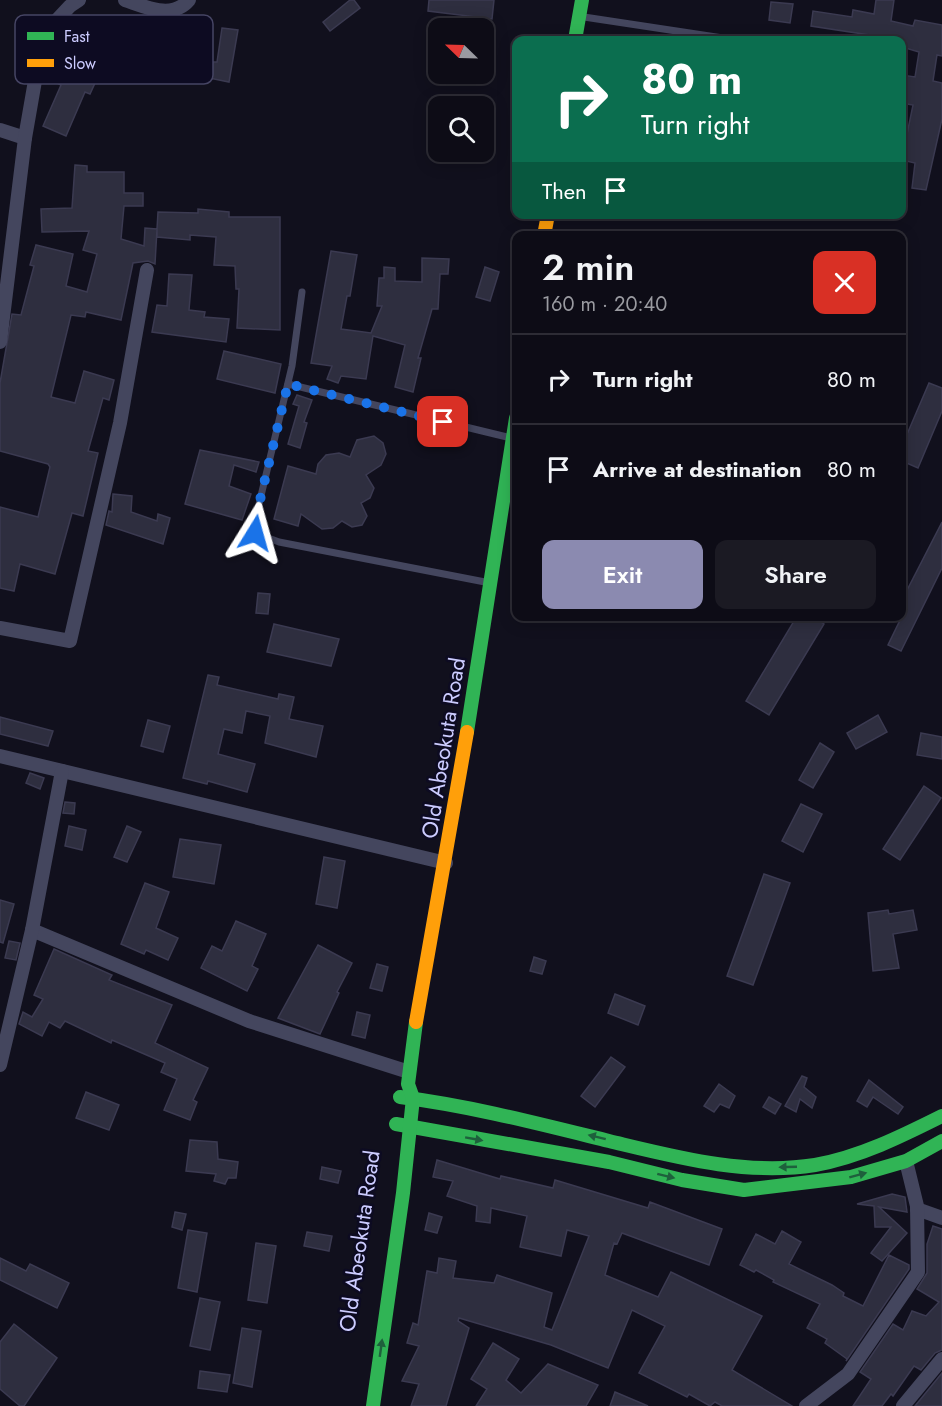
<!DOCTYPE html>
<html lang="en">
<head>
<meta charset="utf-8">
<style>
	:root { --surface:#0d0c16; --page:#1b1a23; --text:#f1f3f6; --muted:#9a9ba1; --line:#2d2c35; --accent:#8b8ab0 }
	body { margin:0; font-family:Jost,sans-serif; background:var(--page); color:var(--text); height:100vh; display:flex; flex-direction:column; font-size:22px; white-space:nowrap }
	* { box-sizing:border-box; margin:0 }
	p { font-size:20px; color:var(--muted) }
	.icon { flex:none; width:33px; height:33px; fill:none; stroke:currentColor; stroke-width:2; stroke-linecap:round; stroke-linejoin:round }
	.map { position:relative; flex:1; overflow:hidden }
	.panel { position:absolute; left:512px; top:231px; width:394px; height:390px; display:flex; flex-direction:column; background:var(--surface); border-radius:12px; box-shadow:0 3px 15px #0003,0 0 0 2px var(--line) }
	.panel>* { flex:none }
	.hud { position:absolute; left:512px; top:36px; width:394px; height:183px; border-radius:12px; box-shadow:0 3px 15px #0003,0 0 0 2px var(--line); background:#0b6e4f; color:#fff; overflow:hidden }
	.needle { width:39px; rotate:293deg }
	.controls { position:absolute; left:428px; top:18px; display:grid; gap:12px }
	.controls a { display:grid; place-items:center; width:66px; height:66px; border-radius:12px; background:var(--surface); box-shadow:0 3px 15px #0003,0 0 0 2px var(--line); font-size:30px }
	.pin { position:absolute; display:grid; place-items:center; width:51px; height:51px; color:#fff; margin:-26px; border-radius:12px; box-shadow:0 3px 9px #0006 }
	.me { position:absolute; width:66px; margin:-33px; rotate:8deg; stroke-linejoin:round; filter:drop-shadow(0 0 4px #0008) }
	.turn { display:flex; align-items:center; gap:21px; height:126px; padding:0 30px; font-size:27px }
	.turn .icon { width:78px; height:78px; stroke-width:2.5 }
	.turn b { display:block; font-size:42px; line-height:51px }
	.then { display:flex; align-items:center; height:57px; padding:0 30px; background:#0003; gap:12px; font-size:22px }
	.round { display:grid; place-items:center; flex:none; width:63px; height:63px; border-radius:12px; background:var(--page) }
	.summary { display:flex; align-items:center; justify-content:space-between; height:102px; padding:0 30px }
	h1 { font-size:36px; font-weight:600; line-height:45px }
	.primary-button { display:flex; gap:12px; margin-top:auto; padding:12px 30px }
	.primary-button a { flex:1; height:69px; border-radius:12px; background:var(--accent); color:#fff; font-size:24px; font-weight:600; line-height:69px; text-align:center }
	.primary-button a+a { background:var(--page); color:var(--text) }
	ul { padding:0; list-style:none }
	li { display:flex; align-items:center; gap:18px; height:90px; padding:0 30px; border-top:2px solid var(--line) }
	li div { flex:1 }
	li b { display:block; font-size:22px }
	li em { font-style:normal }
	.map>svg:first-child { display:block }
</style>
</head>
<body>
<div class="map">
<svg width="942" height="1406" viewBox="0 0 942 1406">
	<rect width="100%" height="100%" fill="#11101d"/>
	<g fill="#2e2e3f" stroke="#3b3a51" stroke-width="1.5">
		<path d="M350,0h4l6,8 -30,23 -7,-9z"/>
		<path d="M429,0h65l-2,19 -64,-8z"/>
		<path d="M876,0h18l-3,21 22,5 2,-6 27,5v31l-5,-1 -4,26 9,2v36l-16,71 -14,-2 3,-25 -13,-3v-22l4,1 7,-34 -11,-2v-28l13,2 4,-25 -17,-5v-7l-91,-14 2,-15 39,6 1,-7 21,4z"/>
		<path d="M771,2l22,2 -3,19 -21,-3z"/>
		<path d="M222,28l16,2 -9,52 -20,-4 4,-16h4z"/>
		<path d="M65,36l19,9 -13,27 24,11 -5,11 -5,-2 -19,44 -23,-10 18,-41 -16,-8z"/>
		<path d="M75,165l12,1v6h37v21h19v13h-19l-3,33 23,7 1,-18 12,1 1,-17 40,1v-4l31,3v5h51v113l-43,-2 2,-39h-3l-1,-23 -21,-1 2,-28 -26,-2v5l-33,-3v-8l-2,35 -7,-3 -15,2 -12,57 -35,-8 -1,5 -14,-2 -20,82 24,6 9,-32 30,9 -5,20 -6,-2 -15,53 10,2 -15,63 -11,-3 -17,61 -35,-10 -6,27 -14,-3v-81l38,10 12,-50 -2,-3 -48,-13v-68l12,-69 9,1 13,-49 -4,-1 6,-20 37,9 -7,32 21,6 10,-38 -14,-4 6,-19 -47,1 -1,-23 31,-1z"/>
		<path d="M331,251l26,4 -7,41h-3l-6,33 30,4 11,-27h-5l2,-28h5v-11l11,1v13l27,1v-24l27,1 -1,15h-8l-2,35h-6l-14,49h3l-8,34 -18,-5 10,-42 -32,-9 -7,43 -25,-3 -3,7 -11,-4 5,-13 -21,-3z"/>
		<path d="M485,267l14,5 -9,29 -14,-4z"/>
		<path d="M169,274l23,1 -3,35 16,2 -1,5 25,2 -3,23 -74,-10 5,-27 10,1z"/>
		<path d="M224,351l57,13 -6,29 -58,-14z"/>
		<path d="M929,383l13,5v23l-24,57 -16,-7v-15z"/>
		<path d="M297,395l15,5 -8,22 3,1 -7,25 -12,-4 11,-38 -6,-2z"/>
		<path d="M374,436l9,7 3,11 -5,11 -15,10 8,13 -4,10 -9,5 6,13 -5,9 -10,2 -10,-6 -9,7 -11,1 -21,-15 -3,12 -24,-7 14,-53 28,8 2,-10 8,-9 13,-2 11,4 7,-17z"/>
		<path d="M200,450l59,12 -3,10 -22,-7 -5,21 22,8 -9,26 -57,-16z"/>
		<path d="M113,494l19,2 -1,16 26,9 1,-7 12,4 -7,26 -57,-19 3,-14 3,1z"/>
		<path d="M942,522v46l-41,83 -13,-6 14,-29v-16z"/>
		<path d="M258,593l12,1 -2,20 -12,-1z"/>
		<path d="M797,616h27l-3,6 3,2 -55,91 -23,-14z"/>
		<path d="M274,624l65,15 -8,27 -64,-14z"/>
		<path d="M208,675l11,2 -2,8 61,14 1,-5 15,3 -5,22 34,7 -7,31 -51,-14 5,-27 -24,-5 -4,22 -18,-4 -6,25 37,10 -8,28 -39,-11 -1,3 -24,-6z"/>
		<path d="M878,715l9,17 -31,17 -9,-16z"/>
		<path d="M0,717l53,14 -5,15 -48,-12z"/>
		<path d="M148,720l22,6 -7,26 -22,-6z"/>
		<path d="M921,733l21,4v22l-25,-4z"/>
		<path d="M820,743l14,9 -21,36 -14,-8z"/>
		<path d="M30,773l14,5 -4,11 -14,-6z"/>
		<path d="M924,786l17,12 -41,62 -17,-11z"/>
		<path d="M65,802l10,1 -1,11 -11,-1z"/>
		<path d="M801,804l21,10 -19,38 -21,-11z"/>
		<path d="M69,826l17,4 -4,20 -17,-4z"/>
		<path d="M127,826l14,6 -14,30 -13,-5z"/>
		<path d="M180,839l41,6 -7,39 -41,-7z"/>
		<path d="M324,857l21,4 -8,47 -21,-4z"/>
		<path d="M764,874l26,9 -37,102 -26,-9z"/>
		<path d="M145,883l24,9 -13,36 22,10 -10,22 -22,-10 -2,4 -23,-10z"/>
		<path d="M0,900l14,4 -11,39 -3,-1z"/>
		<path d="M888,910l1,4 24,-4 4,20 -24,4 6,34 -26,3 -5,-58z"/>
		<path d="M236,921l30,13 -14,32 6,3 -11,22 -46,-23 11,-22 10,5z"/>
		<path d="M9,941l11,2 -4,17 -11,-2z"/>
		<path d="M318,945l34,18 -15,29 2,1 -19,41 -42,-16z"/>
		<path d="M54,949l58,26 -3,5 63,25 -17,38 53,25 -15,32 4,2 -7,18 -26,-10 13,-31 -16,-7 4,-9 -53,-23 -1,3 -46,-22 -5,7 -11,-6 -7,14 -23,-12 4,-12 9,5 11,-18 -9,-4z"/>
		<path d="M534,957l12,4 -4,13 -12,-3z"/>
		<path d="M377,964l11,3 -6,24 -12,-3z"/>
		<path d="M615,994l30,12 -7,19 -30,-12z"/>
		<path d="M357,1012l13,3 -5,23 -13,-3z"/>
		<path d="M611,1057l14,10 -30,40 -14,-11z"/>
		<path d="M802,1076l5,2 -3,9 12,10 -4,11 -12,-9 -4,13 -11,-6z"/>
		<path d="M869,1080l34,27 -5,7 -25,-17 -6,10 -10,-6z"/>
		<path d="M719,1084l16,12 -6,12 -9,-4 -6,8 -10,-6z"/>
		<path d="M86,1092l33,13 -10,25 -33,-12z"/>
		<path d="M769,1097l12,7 -6,10 -12,-7z"/>
		<path d="M190,1140l27,2 1,17 20,3 -2,16h-8l-3,6 -11,-3 2,-7 -30,-3z"/>
		<path d="M437,1160l63,19 1,-3 52,12 2,-8 93,28 2,-6 72,27 -13,36 -87,-32 -5,11 -3,-1 -9,32 53,22 13,-25 91,44 -30,54 60,36h-70l-7,-4 -5,4 -21,-12 -2,3 -48,-24 26,-47 -33,-16 -24,58 -57,-23 -92,-27 -1,3 11,7 -23,78h-35l8,-22 -17,-3 17,-35 -12,-3 6,-20 5,2 9,-54 10,2 2,-15 17,3 -3,17 41,5 3,-8 55,18 -8,34 8,3 37,-94 -22,-6 -6,26 -41,-9 7,-31 -36,-8 -1,15 -14,-2 1,-15 -30,-10 6,-15 -20,-4z"/>
		<path d="M322,1167l19,4 -3,12 -18,-4z"/>
		<path d="M892,1194l13,3 2,15 -28,-5 28,26 -25,28 -11,-8 20,-26h-16l-1,-21 -17,-2z"/>
		<path d="M175,1212l11,2 -4,16 -10,-3z"/>
		<path d="M429,1213l13,4 -5,16 -12,-3z"/>
		<path d="M933,1226l9,3v121l-7,3 -14,17 -7,-4 -21,30 -2,-2 -9,12h-29l18,-27 -11,-7 33,-48 10,6 9,-19 14,5 13,-14 -22,-13 10,-16v-29z"/>
		<path d="M188,1230l19,3 -10,59 -19,-4z"/>
		<path d="M782,1231l19,11 -12,22 43,21 12,8 -1,3 20,10 26,-51 20,10v4l-63,92 1,-2 -22,-16 2,-4 -20,-11 13,-24 -47,-22 1,-2 -18,-10 -2,2 -14,-7 16,-31 19,10z"/>
		<path d="M307,1232l25,4 -3,15 -25,-5z"/>
		<path d="M256,1243l20,3 -9,57 -19,-3z"/>
		<path d="M0,1258l26,13 4,-7 39,19 -12,25 -57,-28z"/>
		<path d="M200,1298l20,4 -10,48 -20,-4z"/>
		<path d="M14,1324l43,34 -33,48h-4l-20,-17v-47z"/>
		<path d="M242,1328l19,3 -9,56 -19,-4z"/>
		<path d="M493,1343l26,16 -13,21 15,13 27,-29 50,21 -12,21h-110l11,-17 -16,-10z"/>
		<path d="M200,1371l30,4 -3,17 -29,-4z"/>
		<path d="M942,1373v33h-27z"/>
		<path d="M615,1392l33,14h-38z"/>
	</g>
	<g fill="none" stroke-linecap="round" stroke-linejoin="round">
		<g stroke="#44465e" stroke-width="7">
			<path d="M584,17l152,23"/>
			<path d="M302,292l-10,74 -38,159 1,8 24,9 206,40"/>
			<path d="M288,384l219,53"/>
		</g>
		<g stroke="#44465e" stroke-width="14">
			<path d="M125,0c21,7 47,20 64,0"/>
			<path d="M0,130l25,8"/>
			<path d="M0,342l25,-204 11,-63 19,-53 15,-16 9,-6"/>
			<path d="M0,628l70,13 50,-218 27,-153"/>
			<path d="M0,756l446,107"/>
			<path d="M32,930l217,91 160,51"/>
			<path d="M0,1065l32,-135 30,-159"/>
			<path d="M917,1209l25,9"/>
			<path d="M806,1406l42,-32 70,-102 -1,-66 -11,-45"/>
			<path d="M903,1406l39,-47"/>
		</g>
		<g stroke="#30b455" stroke-width="14">
			<path d="M575,40l7,-40"/>
			<path d="M467,732l49,-314"/>
			<path d="M400,1097c71,9 140,27 209,44 67,16 137,35 206,24 45,-8 87,-29 127,-49"/>
			<path d="M396,1124l213,38 73,18 62,10 107,-13 55,-16 36,-20"/>
			<path d="M373,1406l30,-213 10,-95 -5,-14 8,-62"/>
		</g>
		<g stroke="#ff9f0a" stroke-width="14">
			<path d="M544,236l4,-22"/>
			<path d="M416,1022l51,-290"/>
		</g>
	</g>
	<defs><path id="oneway-solid" d="M-6-.8H1V-3.2L6.5 0L1 3.2V.8H-6Z" transform="scale(1.5)"/></defs>
	<g fill="#1e603c">
		<use href="#oneway-solid" transform="translate(597 1137) rotate(-166)"/>
		<use href="#oneway-solid" transform="translate(474 1139) rotate(10)"/>
		<use href="#oneway-solid" transform="translate(788 1167) rotate(178)"/>
		<use href="#oneway-solid" transform="translate(858 1175) rotate(-15)"/>
		<use href="#oneway-solid" transform="translate(666 1176) rotate(14)"/>
		<use href="#oneway-solid" transform="translate(381 1348) rotate(-82)"/>
	</g>
	<g fill="none" stroke-linecap="round" stroke-linejoin="round">
		<path stroke="#1a73e8" stroke-width="10" stroke-dasharray="0 18" d="M255,533l-1,-8 34,-141 155,38"/>
	</g>
	<g text-anchor="middle" stroke-width="5" stroke-linejoin="round" paint-order="stroke">
		<g font-size="22" fill="#ccf" stroke="#0d0b22">
			<text transform="translate(443 748) rotate(-81)" y="8">Old Abeokuta Road</text>
			<text transform="translate(359 1241) rotate(-82)" y="8">Old Abeokuta Road</text>
		</g>
	</g>
	<rect x="15" y="15" width="198" height="69" rx="9" fill="#0d0b22" stroke="#464564" stroke-width="1.5"/>
	<rect x="27" y="32" width="27" height="8" fill="#30b455"/>
	<rect x="27" y="59" width="27" height="8" fill="#ff9f0a"/>
	<g font-size="16" fill="#ccf">
		<text x="64" y="42">Fast</text>
		<text x="64" y="69">Slow</text>
	</g>
</svg>
<div class="controls">
<a><svg class="needle" viewBox="-14 -14 28 28"><path d="M0-13l5 13h-10z" fill="#e53935"/><path d="M0 13l5-13h-10z" fill="#9a9ba1"/></svg></a>
<a><svg class="icon" aria-label="search" viewBox="0 0 24 24"><circle cx="10" cy="10" r="6"/><path d="M15 15l6 6"/></svg></a>
</div>
<div class="pin" style="left:443px;top:422px;background:#d93025"><svg class="icon" aria-label="arrive" viewBox="0 0 24 24"><path d="M6 21V4h12l-3 4 3 4H6"/></svg></div>
<svg class="me" style="left:255px;top:533px" viewBox="-20 -20 40 40"><path d="M0-17L14 15 0 8-14 15z" fill="#1a73e8" stroke="#fff" stroke-width="4"/></svg>
<div class="hud">
<div class="turn"><svg class="icon" aria-label="right" viewBox="0 0 24 24"><path d="M7 20v-9h11M14 6l5 5-5 5"/></svg><div><b>80 m</b>Turn right</div></div>
<div class="then">Then<svg class="icon" aria-label="arrive" viewBox="0 0 24 24"><path d="M6 21V4h12l-3 4 3 4H6"/></svg></div>
</div>
<section class="panel">
<div class="summary"><div><h1>2 min</h1><p>160 m · 20:40</p></div><a class="round" style="background:#d93025;color:#fff"><svg class="icon" aria-label="close" viewBox="0 0 24 24"><path d="M6 6l12 12M18 6L6 18"/></svg></a></div>
<ul>
<li><svg class="icon" aria-label="right" viewBox="0 0 24 24"><path d="M7 20v-9h11M14 6l5 5-5 5"/></svg><div><b>Turn right</b></div><em>80 m</em></li>
<li><svg class="icon" aria-label="arrive" viewBox="0 0 24 24"><path d="M6 21V4h12l-3 4 3 4H6"/></svg><div><b>Arrive at destination</b></div><em>80 m</em></li>
</ul>
<div class="primary-button"><a>Exit</a><a>Share</a></div>
</section>
</div>
</body>
</html>
